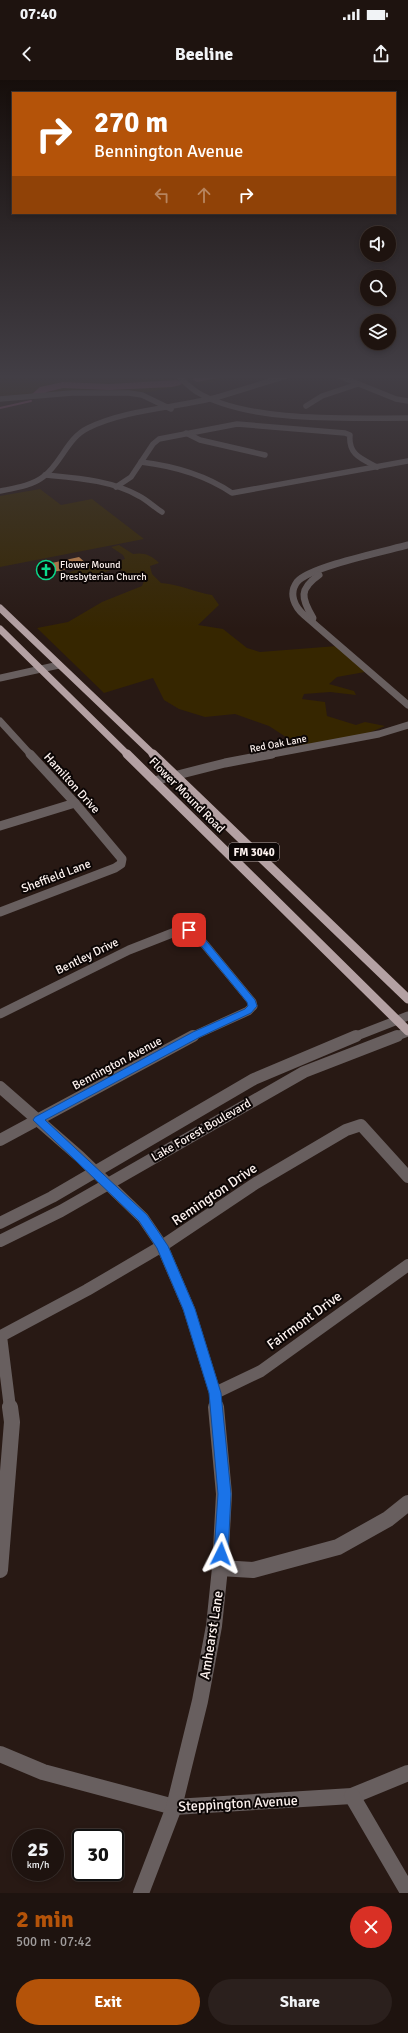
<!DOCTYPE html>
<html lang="en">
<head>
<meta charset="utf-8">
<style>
	:root { --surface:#1e130f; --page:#2b201d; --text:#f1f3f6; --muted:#a19e9e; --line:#3c322f; --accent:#b45309 }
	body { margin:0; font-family:Signika,sans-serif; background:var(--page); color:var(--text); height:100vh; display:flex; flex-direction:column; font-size:15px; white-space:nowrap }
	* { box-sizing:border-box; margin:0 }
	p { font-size:13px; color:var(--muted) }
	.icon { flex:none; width:22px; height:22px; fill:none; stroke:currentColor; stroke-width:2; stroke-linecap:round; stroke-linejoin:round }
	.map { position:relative; height:1813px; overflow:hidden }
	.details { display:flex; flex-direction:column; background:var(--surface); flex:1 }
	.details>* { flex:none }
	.banner { position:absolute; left:12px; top:12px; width:384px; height:122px; border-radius:0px; box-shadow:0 2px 6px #0003,0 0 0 1px var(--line); background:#b45309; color:#fff; overflow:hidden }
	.buttons { position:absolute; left:360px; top:146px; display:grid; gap:8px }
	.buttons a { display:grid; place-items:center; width:36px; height:36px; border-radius:50%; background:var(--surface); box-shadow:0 2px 6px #0003,0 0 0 1px var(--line); font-size:20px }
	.speed { position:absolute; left:12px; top:1749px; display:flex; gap:8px; font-size:20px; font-weight:700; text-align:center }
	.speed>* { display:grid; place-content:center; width:52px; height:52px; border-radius:50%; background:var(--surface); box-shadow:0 2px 6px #0003,0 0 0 1px var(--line); line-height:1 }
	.speed small { font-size:10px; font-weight:400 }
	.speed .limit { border:2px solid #111; border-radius:6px; background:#fff; color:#111 }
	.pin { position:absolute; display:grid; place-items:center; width:34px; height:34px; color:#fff; margin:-17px; border-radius:8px; box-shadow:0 2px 6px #0006 }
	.me { position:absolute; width:44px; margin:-22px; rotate:3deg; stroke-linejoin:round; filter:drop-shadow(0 0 3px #0008) }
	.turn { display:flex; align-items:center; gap:14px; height:84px; padding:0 16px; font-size:18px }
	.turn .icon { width:52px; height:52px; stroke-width:2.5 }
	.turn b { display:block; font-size:28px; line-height:34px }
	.lanes { display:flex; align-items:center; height:38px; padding:0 16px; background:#0003; justify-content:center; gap:20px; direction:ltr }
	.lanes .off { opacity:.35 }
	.round { display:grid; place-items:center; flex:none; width:42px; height:42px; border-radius:21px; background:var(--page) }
	.summary { display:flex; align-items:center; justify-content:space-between; height:68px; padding:0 16px }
	h1 { font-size:24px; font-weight:700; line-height:30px; color:var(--accent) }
	.cta { display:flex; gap:8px; margin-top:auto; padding:8px 16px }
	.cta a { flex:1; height:46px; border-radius:24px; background:var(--accent); color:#fff; font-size:16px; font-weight:700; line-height:46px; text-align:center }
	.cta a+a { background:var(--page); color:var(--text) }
	.status { display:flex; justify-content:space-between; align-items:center; height:28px; padding:0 20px; background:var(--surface); direction:ltr }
	.status svg { height:11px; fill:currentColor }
	header { display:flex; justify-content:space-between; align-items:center; height:52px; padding:0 16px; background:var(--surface); font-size:18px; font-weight:700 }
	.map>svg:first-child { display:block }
</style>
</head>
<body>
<div class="status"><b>07:40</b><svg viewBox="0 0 49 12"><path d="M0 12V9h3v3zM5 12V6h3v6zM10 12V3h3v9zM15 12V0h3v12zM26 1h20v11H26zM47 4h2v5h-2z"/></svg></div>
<header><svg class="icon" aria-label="back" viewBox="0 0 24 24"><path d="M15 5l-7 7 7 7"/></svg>Beeline<svg class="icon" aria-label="share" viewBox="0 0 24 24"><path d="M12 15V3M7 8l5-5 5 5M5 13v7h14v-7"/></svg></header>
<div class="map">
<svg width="408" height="1813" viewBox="0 0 408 1813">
	<rect width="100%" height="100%" fill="#281914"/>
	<g fill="#362600">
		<path d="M0,296h44l-14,2v3l115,-3 -6,-2h31l-7,3 10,1 7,4v2l-31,6 -149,6z"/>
		<path d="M195,296h43l-35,8 -6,-3z"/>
		<path d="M40,409l21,16 31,-6 52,40 -144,28v-71z"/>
		<path d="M119,465l14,9c10,-2 19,1 26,9l-9,3 2,8 9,9c18,1 33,9 51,12l7,10 -21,20 25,4 24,19 13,4 77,-6 28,26 -28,5 -8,7 25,7 2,4 -26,-3 -26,2 -2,5 23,3 2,14 29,9 9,-3 20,4 -19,8 -76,14 -1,-9 -20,-13 -34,-12 -30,3 -26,-8 -15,-9 -11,-22 -49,15 -67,-65 31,-6 34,-20 40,-16 2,-5c-10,-3 -18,-9 -27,-13l-14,5 9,3v2l-14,4 -11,-2 -2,-2h-19l4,-6 28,-10 12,2 15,-5 -2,-4 -12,-8z"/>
	</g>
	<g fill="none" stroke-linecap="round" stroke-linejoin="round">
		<path stroke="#974c74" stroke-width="2" d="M0,328l31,-7"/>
		<g fill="#974c74" fill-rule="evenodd">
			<path d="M200,296h19l-2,2 -20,4 -5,-3z"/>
			<path d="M177,300l3,1 2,2 -2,2 -8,2 -63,3 -46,-2 -16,4 -11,6 -5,-3 9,-8 23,-5 46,2z"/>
		</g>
	</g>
	<path fill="#ca884c" d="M79,477l9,8 -40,8 -10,-7z"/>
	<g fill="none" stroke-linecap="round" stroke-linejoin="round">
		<g stroke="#685f5f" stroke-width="5.5">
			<path d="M339,296l57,23 12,2"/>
			<path d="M218,317l68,-21"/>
			<path d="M0,319l72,-6h57l13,2 29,14"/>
			<path d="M306,326l16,-10 36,-12"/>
			<path d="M186,353l14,7 65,15"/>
			<path d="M141,382c33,4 63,12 91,31l176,-32"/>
			<path d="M45,395c31,3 66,5 94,21 8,4 15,11 23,16"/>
			<path d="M116,407l15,-10 22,-33 6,-5 78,-15 108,9 5,2c-2,20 12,24 27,32"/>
		</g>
		<g stroke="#685f5f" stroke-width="7">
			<path d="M408,465c-22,6 -99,22 -111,37 -9,12 -2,25 7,33l104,90"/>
			<path d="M312,541l1,-3c-12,-20 -14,-29 6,-43"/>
			<path d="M0,598l59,-13"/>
			<path d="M0,641l31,34"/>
			<path d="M267,675l112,-21 29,-9"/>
		</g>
		<g stroke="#685f5f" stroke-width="9">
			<path d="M154,701l71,-18 47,-9"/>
			<path d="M0,746l75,-23"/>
			<path d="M0,832l115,-44 6,-4 1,-5 -47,-56 -45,-49"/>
			<path d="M0,934l129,-64 51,-20h9l7,4 56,68 1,4 -5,5 -57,26"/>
		</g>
		<g stroke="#685f5f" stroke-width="12">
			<path d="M0,1007l80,70 63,61 19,28 27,63 26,84 1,15"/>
			<path d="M0,1060l193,-104"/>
			<path d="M215,1313l46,-22 147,-106"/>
			<path d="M10,1328l-9,-72 86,-46 75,-44 94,-63 90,-53 15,-5 47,52"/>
		</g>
		<g stroke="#685f5f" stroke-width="16">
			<path d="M220,1488l33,2 85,-23 50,-28 20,-16"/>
			<path d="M0,1490l12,-148 -2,-15"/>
			<path d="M0,1674l43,18 131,35 178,-11 56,-23"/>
			<path d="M352,1716l56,96"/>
			<path d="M141,1813l33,-86 26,-106 14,-75 6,-58 4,-74 -8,-87"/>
		</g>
		<g stroke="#685f5f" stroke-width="5.5">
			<path d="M178,296c6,5 12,12 19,16 50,31 152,26 211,26"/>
			<path d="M0,411c15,-3 31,-5 43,-14 18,-13 24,-39 45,-49 39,-19 88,-20 130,-31"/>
		</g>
		<g stroke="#685f5f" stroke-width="9">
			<path d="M354,957l54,-21"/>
			<path d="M394,957l14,-5"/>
		</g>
		<g stroke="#685f5f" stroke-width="12">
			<path d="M0,1143l52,-26 202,-118 102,-43"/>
			<path d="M0,1161l61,-30 243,-139 93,-36"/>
		</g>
		<g stroke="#b4a1a3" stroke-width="7">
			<path d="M0,528l154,147"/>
			<path d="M0,549l128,126"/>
		</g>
		<g stroke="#b4a1a3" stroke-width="9">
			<path d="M127,674l281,277"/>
			<path d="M153,674l255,245"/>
		</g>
	</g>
	<linearGradient id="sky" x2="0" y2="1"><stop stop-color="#160e0b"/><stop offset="0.54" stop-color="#423e45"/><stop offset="1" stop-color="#423e45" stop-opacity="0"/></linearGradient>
	<rect width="408" height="549" fill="url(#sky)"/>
	<path fill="#1a73e8" stroke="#114b97" d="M186,848h6l7,4 56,68 2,6 -6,7 -51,24 -155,83 102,95 21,31 27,63 26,84 10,101 -3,60 -2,4 -5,2 -5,-2 -2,-4 4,-60 -9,-101 -26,-84 -26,-61 -18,-27 -106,-101 2,-3 158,-85 52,-23 3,-3 -1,-4 -54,-66 -7,-4z"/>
	<defs>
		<symbol id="church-ring" viewBox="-11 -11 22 22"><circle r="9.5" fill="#0c0605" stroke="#0bd98b" stroke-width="1.5"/><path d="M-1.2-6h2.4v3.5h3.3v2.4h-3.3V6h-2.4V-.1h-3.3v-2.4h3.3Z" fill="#0bd98b"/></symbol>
	</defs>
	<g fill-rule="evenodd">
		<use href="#church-ring" x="35" y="479" width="22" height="22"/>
	</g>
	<g text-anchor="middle" stroke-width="4" stroke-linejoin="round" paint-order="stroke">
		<g font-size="10" fill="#fdf2ef" stroke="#0c0605" text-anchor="start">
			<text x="60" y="488">Flower Mound<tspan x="60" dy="12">Presbyterian Church</tspan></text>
		</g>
		<g font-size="10" fill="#fdf2ef" stroke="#0c0605">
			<text transform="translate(278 663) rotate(-11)" y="4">Red Oak Lane</text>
		</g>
		<rect fill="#0c0605" stroke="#b5aba9" stroke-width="1" x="229" y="763" width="50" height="18" rx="3"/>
		<g font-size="11" font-weight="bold" fill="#fdf2ef">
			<text x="254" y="776">FM 3040</text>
		</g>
		<g font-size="12" fill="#fdf2ef" stroke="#0c0605">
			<text transform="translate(72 703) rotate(48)" y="4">Hamilton Drive</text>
			<text transform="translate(187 715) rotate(45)" y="4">Flower Mound Road</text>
			<text transform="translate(56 796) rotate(-21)" y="4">Sheffield Lane</text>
			<text transform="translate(87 876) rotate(-26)" y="4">Bentley Drive</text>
			<text transform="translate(117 983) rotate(-28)" y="4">Bennington Avenue</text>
			<text transform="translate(201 1050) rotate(-30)" y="4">Lake Forest Boulevard</text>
		</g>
		<g font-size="14" fill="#fdf2ef" stroke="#0c0605">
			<text transform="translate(214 1114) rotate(-34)" y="5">Remington Drive</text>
			<text transform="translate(304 1240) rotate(-36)" y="5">Fairmont Drive</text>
			<text transform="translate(211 1555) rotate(-81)" y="5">Amhearst Lane</text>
			<text transform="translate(238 1723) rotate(-3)" y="5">Steppington Avenue</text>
		</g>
	</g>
</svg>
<div class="buttons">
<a><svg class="icon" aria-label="sound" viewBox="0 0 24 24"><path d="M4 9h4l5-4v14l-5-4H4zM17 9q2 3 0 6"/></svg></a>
<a><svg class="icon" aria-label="search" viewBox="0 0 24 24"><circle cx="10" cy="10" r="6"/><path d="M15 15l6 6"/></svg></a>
<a><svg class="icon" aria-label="layers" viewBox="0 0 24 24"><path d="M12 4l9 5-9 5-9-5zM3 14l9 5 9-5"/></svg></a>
</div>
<div class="speed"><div>25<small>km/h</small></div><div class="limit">30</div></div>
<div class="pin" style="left:189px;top:850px;background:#d93025"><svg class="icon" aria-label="arrive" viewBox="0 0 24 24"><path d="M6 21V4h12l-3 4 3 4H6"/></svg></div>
<svg class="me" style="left:221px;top:1474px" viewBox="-20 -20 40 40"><path d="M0-17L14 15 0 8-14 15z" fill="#1a73e8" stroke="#fff" stroke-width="4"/></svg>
<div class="banner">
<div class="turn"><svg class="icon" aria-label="right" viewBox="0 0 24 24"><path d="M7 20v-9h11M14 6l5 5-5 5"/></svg><div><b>270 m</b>Bennington Avenue</div></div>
<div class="lanes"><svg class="icon off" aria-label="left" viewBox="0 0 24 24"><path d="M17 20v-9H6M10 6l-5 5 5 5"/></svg><svg class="icon off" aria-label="ahead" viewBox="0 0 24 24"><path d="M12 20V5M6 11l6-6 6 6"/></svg><svg class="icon" aria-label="right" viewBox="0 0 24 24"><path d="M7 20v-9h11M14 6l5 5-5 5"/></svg></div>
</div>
</div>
<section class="details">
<div class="summary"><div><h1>2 min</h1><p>500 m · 07:42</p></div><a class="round" style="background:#d93025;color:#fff"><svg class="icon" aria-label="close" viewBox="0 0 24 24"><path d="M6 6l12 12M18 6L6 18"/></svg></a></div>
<div class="cta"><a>Exit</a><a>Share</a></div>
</section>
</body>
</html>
